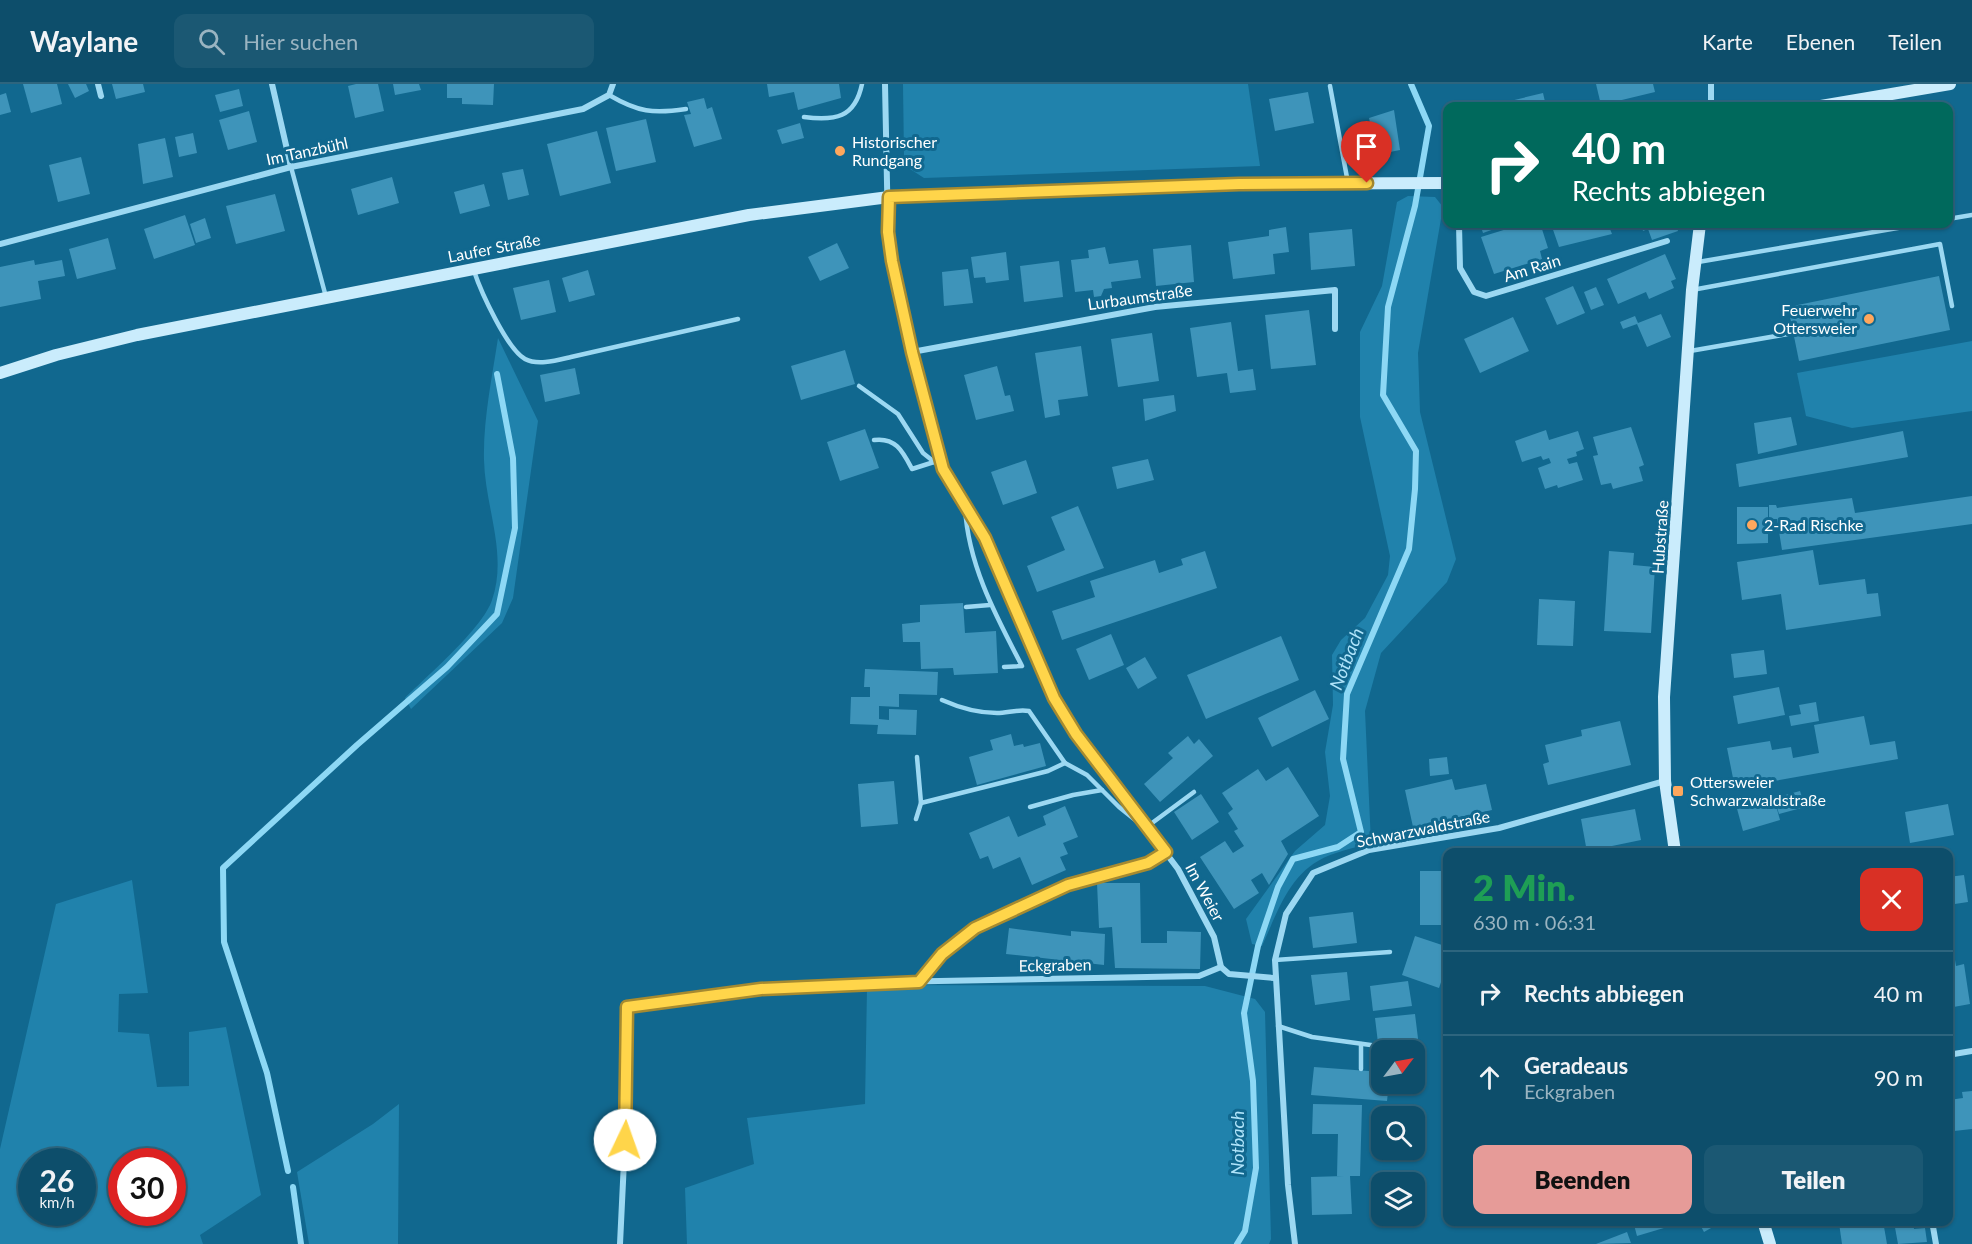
<!DOCTYPE html>
<html lang="de">
<head>
<meta charset="utf-8">
<style>
	:root { --surface:#0d4e6b; --page:#1b5873; --text:#f1f3f6; --muted:#9ab4c1; --line:#2d657e; --accent:#e69b98 }
	body { margin:0; font-family:Lato,sans-serif; background:var(--page); color:var(--text); height:100vh; display:flex; flex-direction:column; font-size:22px; white-space:nowrap }
	* { box-sizing:border-box; margin:0 }
	p { font-size:20px; color:var(--muted) }
	.icon { flex:none; width:33px; height:33px; fill:none; stroke:currentColor; stroke-width:2; stroke-linecap:round; stroke-linejoin:round }
	.map { position:relative; flex:1; overflow:hidden }
	.panel { position:absolute; left:1443px; top:764px; width:510px; height:378px; display:flex; flex-direction:column; background:var(--surface); border-radius:12px; box-shadow:0 2px 4px #0004,0 0 0 2px var(--line) }
	.panel>* { flex:none }
	.banner { position:absolute; left:1443px; top:18px; width:510px; height:126px; border-radius:12px; box-shadow:0 2px 4px #0004,0 0 0 2px var(--line); background:#00695c; color:#fff; overflow:hidden }
	.needle { width:39px; rotate:58deg }
	.buttons { position:absolute; left:1371px; top:956px; display:grid; gap:12px }
	.buttons a { display:grid; place-items:center; width:54px; height:54px; border-radius:12px; background:var(--surface); box-shadow:0 2px 4px #0004,0 0 0 2px var(--line); font-size:30px }
	.speed { position:absolute; left:18px; top:1064px; display:flex; gap:12px; font-size:30px; font-weight:700; text-align:center }
	.speed>* { display:grid; place-content:center; width:78px; height:78px; border-radius:50%; background:var(--surface); box-shadow:0 2px 4px #0004,0 0 0 2px var(--line); line-height:1 }
	.speed small { font-size:15px; font-weight:400 }
	.speed .limit { border:9px solid #d22; background:#fff; color:#111 }
	.pin { position:absolute; display:grid; place-items:center; width:51px; height:51px; color:#fff; margin:-62px -26px; border-radius:50% 50% 50% 0; rotate:-45deg; box-shadow:0 0 6px #0007 }
	.pin .icon { rotate:45deg }
	.me { position:absolute; width:66px; margin:-33px; rotate:3deg; stroke-linejoin:round; filter:drop-shadow(0 0 4px #0008) }
	.turn { display:flex; align-items:center; gap:21px; height:126px; padding:0 30px; font-size:27px }
	.turn .icon { width:78px; height:78px; stroke-width:2.5 }
	.turn b { display:block; font-size:42px; line-height:51px }
	.round { display:grid; place-items:center; flex:none; width:63px; height:63px; border-radius:12px; background:var(--page) }
	.headline { display:flex; align-items:center; justify-content:space-between; height:102px; padding:0 30px }
	h1 { font-size:36px; font-weight:800; line-height:45px; color:#1e9e55 }
	.cta { display:flex; gap:12px; margin-top:auto; padding:12px 30px }
	.cta a { flex:1; height:69px; border-radius:12px; background:var(--accent); color:#111; font-size:24px; font-weight:800; line-height:69px; text-align:center }
	.cta a+a { background:var(--page); color:var(--text) }
	ul { padding:0; list-style:none }
	li { display:flex; align-items:center; gap:18px; height:84px; padding:0 30px; border-top:2px solid var(--line) }
	li div { flex:1 }
	li b { display:block; font-size:22px }
	li em { font-style:normal }
	header { display:flex; align-items:center; gap:36px; box-sizing:border-box; height:84px; padding:0 30px; background:var(--surface); border-bottom:2px solid var(--line) }
	header strong { font-size:28px }
	nav { display:flex; gap:33px; margin-inline-start:auto; font-size:21px }
	.search { width:420px; height:54px; background:var(--page); display:flex; align-items:center; gap:15px; box-sizing:border-box; padding:0 21px; border-radius:12px; color:var(--muted); font-size:22px }
	.map>svg:first-child { display:block }
</style>
</head>
<body>
<header>
<strong>Waylane</strong>
<div class="search"><svg class="icon" aria-label="search" viewBox="0 0 24 24"><circle cx="10" cy="10" r="6"/><path d="M15 15l6 6"/></svg>Hier suchen</div>
<nav><a>Karte</a><a>Ebenen</a><a>Teilen</a></nav>
</header>
<div class="map">
<svg width="1972" height="1160" viewBox="0 0 1972 1160">
	<rect width="100%" height="100%" fill="#11688f"/>
	<g fill="#2082ac" fill-rule="evenodd">
		<path d="M903,0h345l12,82 -336,12 -14,-9 -6,-13z"/>
		<path d="M1408,112l27,1 8,10 -25,146 2,59 36,147 -9,23 -66,71 -16,58 6,132c-17,5 -38,9 -53,18 -31,18 -42,55 -56,85l-10,-2 -6,-25 49,-68 30,-26 5,-29 -5,-44 8,-47 -1,-50 9,-15 24,-22 23,-43 2,-19 -30,-139v-85l22,-46 15,-84z"/>
		<path d="M498,254l40,83 -25,177 -11,25 -91,86 -6,-11c22,-22 78,-70 87,-98 16,-46 -7,-93 -8,-140 -1,-40 8,-82 14,-122z"/>
		<path d="M1972,257v70l-120,17 -46,-12 -9,-43z"/>
		<path d="M132,796l16,113 -29,1 -1,38 31,2 8,53 32,-1v-54l37,-5 35,168 -61,40 3,9h-203v-95l56,-245zM32,1077h50v51h-50zM122,1077h50v51h-50z"/>
		<path d="M894,901l311,1 50,13 10,13 6,227 -2,5h-582l-2,-56 69,-24 -7,-46 118,-14 2,-116z"/>
		<path d="M399,1020l-1,140h-89l-12,-72 76,-48z"/>
	</g>
	<g fill="none" stroke-linecap="round" stroke-linejoin="round">
		<g stroke="#8dd8f5" stroke-width="6">
			<path d="M288,1087l-21,-98 -43,-131 -1,-74 134,-123 90,-78 50,-53 18,-86 -2,-70 -16,-84"/>
			<path d="M293,1103l8,57"/>
			<path d="M1237,1160l8,-13 11,-63 -3,-87 -9,-68 14,-67 20,-59 15,-28 45,-12 23,-15 -18,-73 4,-65 62,-145 6,-60 1,-38 -33,-56 5,-88 27,-101 14,-80 -18,-42"/>
		</g>
	</g>
	<g fill="#3e94ba">
		<path d="M23,0h34l5,20 -31,9z"/>
		<path d="M68,0h18l3,7 -14,7z"/>
		<path d="M112,0h31l2,8 -29,7z"/>
		<path d="M356,0h22l6,27 -29,7 -7,-32z"/>
		<path d="M393,0h26l2,6 -26,5z"/>
		<path d="M447,0h47l-1,21 -31,-1v-6h-15z"/>
		<path d="M767,0h72l2,14 -43,12 -4,-18 -25,5z"/>
		<path d="M1596,0h57l2,8 -54,13z"/>
		<path d="M239,5l4,17 -23,6 -5,-17z"/>
		<path d="M1308,8l6,31 -39,8 -6,-32z"/>
		<path d="M6,9l5,19 -11,3v-20z"/>
		<path d="M1543,9l3,13h-39l-1,-4z"/>
		<path d="M704,14l3,11 5,-2 10,32 -28,8 -10,-32 7,-1 -4,-12z"/>
		<path d="M1394,26l6,40 -10,2 -2,-8 -30,7 -5,-24 17,-4 -1,-5z"/>
		<path d="M249,27l8,31 -29,8 -9,-30z"/>
		<path d="M646,35l10,43 -40,9 -10,-43z"/>
		<path d="M800,39l4,15 -22,6 -5,-14z"/>
		<path d="M597,47l14,52 -51,13 -13,-52z"/>
		<path d="M193,49l4,20 -18,4 -4,-20z"/>
		<path d="M165,54l8,39 -30,7 -5,-40z"/>
		<path d="M81,73l9,37 -32,8 -9,-37z"/>
		<path d="M523,85l6,26 -21,5 -6,-27z"/>
		<path d="M392,93l7,26 -41,12 -7,-26z"/>
		<path d="M484,100l6,22 -30,8 -6,-22z"/>
		<path d="M275,110l10,37 -49,13 -10,-38z"/>
		<path d="M185,131l10,30 -41,14 -10,-30z"/>
		<path d="M205,134l6,20 -15,5 -6,-19z"/>
		<path d="M1480,140h19l1,3 -17,6z"/>
		<path d="M1523,140h8l2,5 8,-3 7,22 -8,3 2,8 -48,15 -13,-37z"/>
		<path d="M1551,140h57l4,10 -53,13z"/>
		<path d="M1641,140h35l2,7 -26,9 -4,-11 -5,2z"/>
		<path d="M1286,143l3,25 -16,2 2,20 -42,5 -5,-37 41,-6v-6z"/>
		<path d="M1352,145l3,37 -44,4 -2,-37z"/>
		<path d="M108,154l8,31 -39,10 -8,-30z"/>
		<path d="M837,159l12,25 -29,13 -12,-24z"/>
		<path d="M1191,161l3,37 -38,4 -3,-37z"/>
		<path d="M1105,163l4,17 29,-4 3,18 -30,4 1,6 -8,1 -3,7 -7,1 -1,-7 -18,2 -4,-32 18,-2 -1,-8z"/>
		<path d="M1006,168l3,28 -23,3 -1,-6 -11,1 -3,-21z"/>
		<path d="M1665,170l11,25 -5,2 3,7 -25,11 -3,-7 -28,12 -11,-25z"/>
		<path d="M34,176l1,5 27,-5 3,16 -27,5 3,18 -41,8v-40z"/>
		<path d="M1059,177l4,36 -39,5 -4,-36z"/>
		<path d="M968,185l5,34 -29,3 -2,-34z"/>
		<path d="M588,186l7,25 -26,7 -7,-24z"/>
		<path d="M1939,192l11,54 -151,31 -11,-54z"/>
		<path d="M549,196l7,32 -35,8 -8,-32z"/>
		<path d="M1573,202l12,27 -28,12 -12,-27z"/>
		<path d="M1596,203l8,18 -13,5 -7,-18z"/>
		<path d="M1309,226l7,55 -45,4 -6,-54z"/>
		<path d="M1661,230l10,23 -24,10 -10,-23 -14,5 -3,-7 15,-6 3,7z"/>
		<path d="M1513,233l16,34 -49,22 -16,-34z"/>
		<path d="M1231,238l7,49 15,-2 3,21 -26,3 -3,-20 -30,4 -7,-49z"/>
		<path d="M1152,249l7,48 -41,6 -7,-48z"/>
		<path d="M1081,262l7,50 -30,4 2,15 -15,3 -10,-65z"/>
		<path d="M845,266l10,34 -54,16 -10,-34z"/>
		<path d="M997,282l8,30 5,-1 4,16 -38,9 -12,-45z"/>
		<path d="M575,284l5,26 -35,8 -5,-27z"/>
		<path d="M1174,311l2,16 -31,10 -2,-22z"/>
		<path d="M1791,333l6,28 -39,9 -4,-31z"/>
		<path d="M1631,343l13,38 -5,2 4,14 -30,8 -2,-6 -10,2 -8,-29 5,-1 -5,-18z"/>
		<path d="M865,345l14,39 -39,13 -13,-39z"/>
		<path d="M1546,346l3,10 29,-9 6,18 -8,3 1,4 -10,3 2,5 8,-2 6,18 -25,8 -1,-3 -12,4 -7,-21 13,-5 -2,-5 -6,2 -2,-4 -19,6 -7,-21z"/>
		<path d="M1903,347l5,26 -169,30 -3,-23z"/>
		<path d="M1148,375l6,21 -37,9 -5,-22z"/>
		<path d="M1026,376l11,33 -34,12 -12,-33z"/>
		<path d="M1972,412v28l-190,26 -5,-31h-8v-14h7l1,3 75,-10 3,15z"/>
		<path d="M1078,422l26,62 -67,24 -10,-26 38,-16 -14,-33z"/>
		<path d="M1737,423h31v36l-31,1z"/>
		<path d="M1813,466l6,35 46,-6 2,15 11,-1 3,23 -95,14 -5,-36 -39,6 -5,-38z"/>
		<path d="M1205,467l12,37 -155,52 -10,-29 43,-14 -5,-16 65,-21 4,13 24,-8 -2,-6z"/>
		<path d="M1609,467l25,2 -1,12 22,2 -4,66 -47,-2z"/>
		<path d="M1539,515l36,2 -2,45 -36,-1z"/>
		<path d="M963,519l2,30 31,-2 2,42 -44,2 -1,-7 -32,1 -1,-27h-17l-1,-18 18,-2v-17z"/>
		<path d="M1111,550l13,31 -35,15 -13,-31z"/>
		<path d="M1281,552l18,44 -93,39 -19,-44z"/>
		<path d="M1764,566l3,24 -33,4 -3,-24z"/>
		<path d="M1145,573l12,21 -19,11 -12,-21z"/>
		<path d="M865,585l73,3 -1,23 -38,-1v13l-20,-1v13l10,1v-11l28,1 -1,25 -39,-1 1,-9 -28,-1 1,-27h19v-10h-6z"/>
		<path d="M1779,603l6,28 -47,9 -5,-28z"/>
		<path d="M1315,606l14,29 -57,28 -14,-29z"/>
		<path d="M1816,618l3,19 -28,5 -2,-10 12,-2 -2,-9z"/>
		<path d="M1864,632l6,29 25,-4 3,18 -163,29 -8,-40 43,-7 2,9 19,-3 2,11 26,-5 -5,-28z"/>
		<path d="M1620,637l11,44 -83,20 -5,-21 6,-2 -4,-17 37,-9 -1,-6z"/>
		<path d="M1011,650l3,12 9,-2 1,3 16,-4 6,23 -69,19 -8,-28 24,-7 -3,-10z"/>
		<path d="M1188,652l6,8 5,-5 14,17 -53,46 -16,-18 29,-26 -5,-5z"/>
		<path d="M1447,673l2,17 -19,2 -1,-17z"/>
		<path d="M1288,683l31,49 -38,25 7,13 -19,31 -7,-12 -11,7 8,13 -25,16 -34,-52 25,-16 8,12 11,-7 -10,-15 4,-2 -10,-16 5,-4 -11,-16 36,-24 8,12z"/>
		<path d="M1452,695l3,11 31,-6 6,26 -79,17 -8,-37z"/>
		<path d="M894,697l4,43 -37,3 -3,-43z"/>
		<path d="M1800,707l5,16 -26,7 -5,-16z"/>
		<path d="M1201,710l18,28 -27,18 -18,-28z"/>
		<path d="M1773,711l7,25 -37,11 -7,-26z"/>
		<path d="M1948,720l6,31 -44,8 -5,-31z"/>
		<path d="M1065,722l13,31 -15,6 5,11 -8,3 6,13 -34,15 -12,-28 -27,12 -5,-13 -8,3 -11,-26 40,-17 9,21 28,-12 -3,-9z"/>
		<path d="M1635,725l6,31 -29,6 2,6h-27l-6,-33z"/>
		<rect x="1420" y="787" width="28" height="54"/>
		<path d="M1964,791l4,27 -20,3v-28z"/>
		<path d="M1097,799h43l1,60h26v-12l34,1 -1,37 -85,-1 -3,-41 -13,1z"/>
		<path d="M1353,828l4,31 -44,5 -4,-31z"/>
		<path d="M1009,844l62,8v-5l34,3 -1,31 -98,-11z"/>
		<path d="M1415,852l33,11v15l-9,26 -37,-13z"/>
		<path d="M1948,864h5l3,18 8,-2 6,40 -22,4z"/>
		<path d="M1347,888l3,28 -35,5 -4,-30z"/>
		<path d="M1408,897l4,25 -39,5 -3,-25z"/>
		<path d="M1415,930l7,57 -8,1v-22h-24l-1,-9 -11,2 -3,-25z"/>
		<path d="M1314,983l68,5v11h7l-2,18 -76,-6z"/>
		<path d="M1972,1007v38l-18,2 -5,-31 14,-2 -1,-6z"/>
		<path d="M1313,1020l49,1 -2,71h-10l2,38 -40,1 -1,-38 33,-1h-7l1,-42h-26z"/>
		<path d="M1633,1137h51v1l-47,14z"/>
		<path d="M1698,1137h20l2,2 -16,9z"/>
		<path d="M1852,1137h31l4,23h-45l-3,-21z"/>
		<path d="M1899,1137h14l1,8 11,-1 2,14 -29,2 -4,-22z"/>
		<path d="M1627,1148l4,11 -35,1z"/>
	</g>
	<g fill="none" stroke-linecap="round" stroke-linejoin="round">
		<g stroke="#9cd8f2" stroke-width="4.5">
			<path d="M1330,2l18,97"/>
			<path d="M609,11c29,17 44,19 77,14"/>
			<path d="M804,33c31,4 51,1 58,-33"/>
			<path d="M291,83l35,130"/>
			<path d="M1948,135l24,-4"/>
			<path d="M1698,178l223,-38"/>
			<path d="M474,187c7,21 33,78 51,88 13,7 33,1 46,-2l167,-38"/>
			<path d="M1692,206l248,-46 12,62"/>
			<path d="M1690,267l98,-17"/>
			<path d="M859,302l39,28 25,39 20,16"/>
			<path d="M874,356c22,-3 29,12 38,29l22,-7"/>
			<path d="M965,423c3,58 31,109 57,159l-18,1"/>
			<path d="M966,523l24,-2"/>
			<path d="M942,616c18,8 34,13 55,13 11,0 20,-4 32,-2l36,52 22,12 32,32 25,20"/>
			<path d="M917,673l4,46"/>
			<path d="M1030,723l43,-12 29,-5"/>
			<path d="M916,735l5,-16 127,-32 17,-8"/>
			<path d="M1148,742l46,-34"/>
			<path d="M1275,876l115,-8"/>
			<path d="M919,898l23,-28 33,-26 93,-43 80,-22 18,-11"/>
			<path d="M1278,942l34,11 66,9"/>
			<path d="M1361,985v-25"/>
		</g>
		<g stroke="#9cd8f2" stroke-width="6">
			<path d="M98,0l3,12"/>
			<path d="M272,0l19,83"/>
			<path d="M885,0l3,148 4,29 20,91 31,117 42,69 69,160 22,36 102,135 36,68 7,30 8,7 45,4"/>
			<path d="M1711,0v22"/>
			<path d="M1459,140l1,44 14,24 12,4 181,-55"/>
			<path d="M0,160l291,-77 292,-58 26,-14 4,-11"/>
			<path d="M912,268l243,-45 180,-17v39"/>
			<path d="M1948,971l24,-4"/>
			<path d="M1932,1137l4,23"/>
			<path d="M620,1160l7,-145v-92l134,-18 125,-7 313,-6 22,-9"/>
			<path d="M1295,1160l-7,-59 -13,-225 11,-46 27,-41 56,-23 130,-22 166,-47"/>
		</g>
		<g stroke="#caecfc" stroke-width="12">
			<path d="M1821,22l129,-22"/>
			<path d="M0,289l56,-18 81,-20 612,-120 140,-18 350,-13 209,-1"/>
			<path d="M1675,768l-10,-71 -1,-84 28,-407 8,-66"/>
			<path d="M1763,1137l7,23"/>
		</g>
	</g>
	<g fill="none" stroke-linecap="round" stroke-linejoin="round">
		<defs>
			<path id="route" d="M625,1056l2,-133 134,-18 158,-7 23,-28 33,-26 93,-43 80,-22 18,-11 -90,-118 -22,-36 -69,-160 -42,-69 -31,-117 -20,-91 -4,-29 1,-35 350,-13 128,-1"/>
		</defs>
		<use href="#route" stroke="#a68a30" stroke-width="15"/>
		<use href="#route" stroke="#ffd54a" stroke-width="10"/>
	</g>
	<g fill="#ffa75d" stroke="#11688f" stroke-width="2">
		<circle cx="840" cy="67" r="6"/>
		<circle cx="1869" cy="235" r="6"/>
		<circle cx="1752" cy="441" r="6"/>
		<rect x="1672" y="701" width="12" height="12" rx="3"/>
	</g>
	<g text-anchor="middle" stroke-width="6" stroke-linejoin="round" paint-order="stroke">
		<g font-size="16" fill="#fff" stroke="#11688f" text-anchor="start">
			<text x="852" y="64">Historischer<tspan x="852" dy="18">Rundgang</tspan></text>
			<text x="1857" y="232" text-anchor="end">Feuerwehr<tspan x="1857" dy="18">Ottersweier</tspan></text>
			<text x="1764" y="447">2-Rad Rischke</text>
			<text x="1690" y="704">Ottersweier<tspan x="1690" dy="18">Schwarzwaldstraße</tspan></text>
		</g>
		<g font-size="16" fill="#fff" stroke="#11688f">
			<text transform="translate(307 67) rotate(-12)" y="6">Im Tanzbühl</text>
			<text transform="translate(494 164) rotate(-11)" y="6">Laufer Straße</text>
			<text transform="translate(1532 184) rotate(-17)" y="6">Am Rain</text>
			<text transform="translate(1140 213) rotate(-8)" y="6">Lurbaumstraße</text>
			<text transform="translate(1660 453) rotate(-86)" y="6">Hubstraße</text>
			<text transform="translate(1423 745) rotate(-11)" y="6">Schwarzwaldstraße</text>
			<text transform="translate(1205 808) rotate(62)" y="6">Im Weier</text>
			<text transform="translate(1055 881) rotate(-1)" y="6">Eckgraben</text>
		</g>
		<g font-size="18" font-style="italic" fill="#b0e4fa" stroke="#11688f">
			<text transform="translate(1347 575) rotate(-69)" y="6">Notbach</text>
			<text transform="translate(1238 1059) rotate(-90)" y="6">Notbach</text>
		</g>
	</g>
</svg>
<div class="buttons">
<a><svg class="needle" viewBox="-14 -14 28 28"><path d="M0-13l5 13h-10z" fill="#e53935"/><path d="M0 13l5-13h-10z" fill="#9ab4c1"/></svg></a>
<a><svg class="icon" aria-label="search" viewBox="0 0 24 24"><circle cx="10" cy="10" r="6"/><path d="M15 15l6 6"/></svg></a>
<a><svg class="icon" aria-label="layers" viewBox="0 0 24 24"><path d="M12 4l9 5-9 5-9-5zM3 14l9 5 9-5"/></svg></a>
</div>
<div class="speed"><div>26<small>km/h</small></div><div class="limit">30</div></div>
<div class="pin" style="left:1367px;top:99px;background:#d93025"><svg class="icon" aria-label="arrive" viewBox="0 0 24 24"><path d="M6 21V4h12l-3 4 3 4H6"/></svg></div>
<svg class="me" style="left:625px;top:1056px" viewBox="-20 -20 40 40"><circle r="19" fill="#fff"/><path d="M0-13L10 11 0 6-10 11z" fill="#ffd54a"/></svg>
<div class="banner">
<div class="turn"><svg class="icon" aria-label="right" viewBox="0 0 24 24"><path d="M7 20v-9h11M14 6l5 5-5 5"/></svg><div><b>40 m</b>Rechts abbiegen</div></div>
</div>
<section class="panel">
<div class="headline"><div><h1>2 Min.</h1><p>630 m · 06:31</p></div><a class="round" style="background:#d93025;color:#fff"><svg class="icon" aria-label="close" viewBox="0 0 24 24"><path d="M6 6l12 12M18 6L6 18"/></svg></a></div>
<ul>
<li><svg class="icon" aria-label="right" viewBox="0 0 24 24"><path d="M7 20v-9h11M14 6l5 5-5 5"/></svg><div><b>Rechts abbiegen</b></div><em>40 m</em></li>
<li><svg class="icon" aria-label="ahead" viewBox="0 0 24 24"><path d="M12 20V5M6 11l6-6 6 6"/></svg><div><b>Geradeaus</b><p>Eckgraben</p></div><em>90 m</em></li>
</ul>
<div class="cta"><a>Beenden</a><a>Teilen</a></div>
</section>
</div>
</body>
</html>
